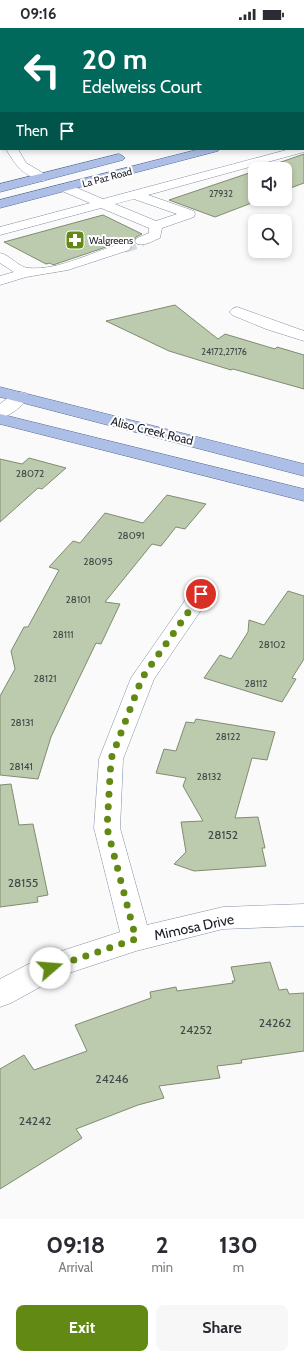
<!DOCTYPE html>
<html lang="en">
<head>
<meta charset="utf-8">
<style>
	:root { --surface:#fff; --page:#f7f7f7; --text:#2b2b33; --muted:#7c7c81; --accent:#618914 }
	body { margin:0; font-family:Cabin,sans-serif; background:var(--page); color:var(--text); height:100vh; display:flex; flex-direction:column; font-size:15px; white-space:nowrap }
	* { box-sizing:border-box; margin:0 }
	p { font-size:13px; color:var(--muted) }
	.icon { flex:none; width:22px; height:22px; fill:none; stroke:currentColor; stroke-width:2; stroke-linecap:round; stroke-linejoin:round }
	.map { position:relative; height:1191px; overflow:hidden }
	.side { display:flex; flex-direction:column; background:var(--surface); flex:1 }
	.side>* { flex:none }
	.banner { position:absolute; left:0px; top:0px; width:304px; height:122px; box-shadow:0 2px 6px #0003; background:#00695c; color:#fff; overflow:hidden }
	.fabs { position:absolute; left:248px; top:134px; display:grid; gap:8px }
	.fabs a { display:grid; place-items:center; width:44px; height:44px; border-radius:8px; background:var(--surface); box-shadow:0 2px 6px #0003; font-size:20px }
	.pin { position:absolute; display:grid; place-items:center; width:34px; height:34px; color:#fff; margin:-17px; border:2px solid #fff; border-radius:50%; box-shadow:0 1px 4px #0007 }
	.me { position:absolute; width:44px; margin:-22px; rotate:72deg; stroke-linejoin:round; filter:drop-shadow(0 0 3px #0008) }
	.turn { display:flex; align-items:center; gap:14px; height:84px; padding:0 16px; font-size:18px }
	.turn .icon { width:52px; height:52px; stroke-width:2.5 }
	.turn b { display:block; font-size:28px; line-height:34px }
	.then { display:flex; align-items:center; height:38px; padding:0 16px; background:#0003; gap:8px; font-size:15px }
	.eta { display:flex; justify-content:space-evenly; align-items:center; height:68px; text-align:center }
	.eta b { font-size:24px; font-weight:700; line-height:28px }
	.cta { display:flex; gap:8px; margin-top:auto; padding:8px 16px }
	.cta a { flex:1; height:46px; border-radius:8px; background:var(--accent); color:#fff; font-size:16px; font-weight:700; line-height:46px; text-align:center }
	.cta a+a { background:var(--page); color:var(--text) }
	.status { display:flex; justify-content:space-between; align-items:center; height:28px; padding:0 20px; background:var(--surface); direction:ltr }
	.status svg { height:11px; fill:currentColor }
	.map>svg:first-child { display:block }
</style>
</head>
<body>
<div class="status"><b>09:16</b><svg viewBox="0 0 49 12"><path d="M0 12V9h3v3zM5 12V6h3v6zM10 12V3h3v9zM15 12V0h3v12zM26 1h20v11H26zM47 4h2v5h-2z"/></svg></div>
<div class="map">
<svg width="304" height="1191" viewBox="0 0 304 1191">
	<rect width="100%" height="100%" fill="#fafafa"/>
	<g fill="#bccaad" stroke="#808c71">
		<path d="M304,126v29l-19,7v-21h-24z"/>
		<path d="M255,143v28h7l-47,18 -46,-17z"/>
		<path d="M103,187l39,19 -6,3 -2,4 -10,1 -12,3 -59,20 -3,-2 -4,1 -42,-22z"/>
		<path d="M175,277l43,34 7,-5 50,15 2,-2 27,8v34l-71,-20 -2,1 -62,-19 -63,-30z"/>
		<path d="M29,430l37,10 -24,21 -4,-1 -38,34v-63l22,5z"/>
		<path d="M167,467l39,9 -21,25 -9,-2 -15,19 -9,-2 -47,58 15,2 -19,40 -5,-1 -27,56 -18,38 -13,42 -38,-4v-79l15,-27 -4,-18 13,-24h4l31,-57 -10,-3 24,-26 7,2 25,-30 38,10z"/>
		<path d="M288,563l16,5v63l-12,19 4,1 -14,23 -78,-24 16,-23 11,4 17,-27 1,-12 15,5z"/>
		<path d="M196,691l79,13 -8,28 -15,-2 -17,60 23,-1 7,31h-3l4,18 -72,5 -20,-7 12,-12 -5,-30 22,-1 -20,-35 3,-8 -30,-5 8,-24 12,2 10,-29 8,1z"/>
		<path d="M11,756l8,41 14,-1 15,71 -11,2 1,5 -38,5v-122z"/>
		<path d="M270,934l9,28 8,-1 2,5 15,-1v58l-63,9 1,3 -25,3 3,12 -61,8 5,12 -26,7 -62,24 6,9 -82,51v-120l24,-14 10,15 53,-19 -12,-26 76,-27 -1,-6 26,-5 1,4 56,-8 -1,-2h3l-4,-14z"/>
	</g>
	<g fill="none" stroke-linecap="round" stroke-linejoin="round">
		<path stroke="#d8d9da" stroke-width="12" stroke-dasharray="12 6" stroke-linecap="butt" d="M124,219l18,-6"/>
		<defs>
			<g id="minor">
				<path d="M0,0h10l-9,1 -1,3z"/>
				<rect x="234" y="0" width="14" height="1"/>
				<path d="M303,52h1l-1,7z"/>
				<path d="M0,61h1l-1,7z"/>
				<rect x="0" y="101" width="1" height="7"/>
				<path d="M303,118l1,6 -156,43 46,16 1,3 -1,3 -32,11 -2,10c-8,3 -14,8 -23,6l-2,-3 2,-3 12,-5v-5l-48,-20 -101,27v-8l90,-24 -28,-12 -2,-3 2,-3h8l33,14 187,-50h13zM134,171l43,15 -21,7 -41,-17z"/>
				<path d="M6,121h12l8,14 24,14 -6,4c-21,-5 -28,-15 -38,-32z"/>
				<path d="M124,215l5,1 2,3 -2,3 -61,20 -42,7 -26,8v-9l14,-4 -14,-9v-10c10,2 19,15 29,15 30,3 66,-18 95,-25z"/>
				<path d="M237,279l67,24v10l-38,-12 -34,-14 -3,-3 3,-3z"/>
				<path d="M20,364l6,1 3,4c-6,9 -19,19 -29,21v-14l14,-11z"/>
				<path d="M201,560l8,1 3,5 -58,85 -31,80 -3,69 27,97 76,-18 81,-3v22l-81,3 -87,22 -76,25 -49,27 -11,4v-28l40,-21 80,-26 -26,-104 5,-69 32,-81 62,-89z"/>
			</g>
			<g id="major">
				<rect x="303" y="78" width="1" height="6"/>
				<path d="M200,121h20l-2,2 -218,57v-8z"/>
				<path d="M119,126l4,2 2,2 -2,2 -123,32v-8z"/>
				<path d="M0,359l304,77v12l-304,-79z"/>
				<path d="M0,386l304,75v12l-304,-77z"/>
			</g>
		</defs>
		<use href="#minor" stroke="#808ca6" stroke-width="1"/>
		<use href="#major" stroke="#566b98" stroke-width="1"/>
		<use href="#minor" fill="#fff" fill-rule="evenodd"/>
		<use href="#major" fill="#adbfe6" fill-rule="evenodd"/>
	</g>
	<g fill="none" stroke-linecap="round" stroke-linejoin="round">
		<path stroke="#618914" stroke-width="7" stroke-dasharray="0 12.6" d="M50,940l86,-29 -29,-111 4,-69 31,-81 59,-84"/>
	</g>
	<defs>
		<symbol id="pharmacy-square" viewBox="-11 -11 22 22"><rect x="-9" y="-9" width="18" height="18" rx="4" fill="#618914" stroke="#fff"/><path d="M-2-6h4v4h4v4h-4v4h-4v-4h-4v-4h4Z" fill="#fff"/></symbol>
	</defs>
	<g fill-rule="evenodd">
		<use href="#pharmacy-square" x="64" y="201" width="22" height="22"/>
	</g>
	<g text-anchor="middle" stroke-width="4" stroke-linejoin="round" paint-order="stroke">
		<g font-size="9" fill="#414848">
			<text x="221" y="169">27932</text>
			<text x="224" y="327">24172,27176</text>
		</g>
		<g font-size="10" fill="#181d27" stroke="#fff">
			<text transform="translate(107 149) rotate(-15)" y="4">La Paz Road</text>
		</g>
		<g font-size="10" fill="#181d27" stroke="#fff" text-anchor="start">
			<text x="89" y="216">Walgreens</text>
		</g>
		<g font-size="10" fill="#414848">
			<text x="30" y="449">28072</text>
			<text x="131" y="511">28091</text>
			<text x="98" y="537">28095</text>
			<text x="78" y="575">28101</text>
			<text x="63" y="610">28111</text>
			<text x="272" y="620">28102</text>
			<text x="45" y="654">28121</text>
			<text x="256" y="659">28112</text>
			<text x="22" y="698">28131</text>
			<text x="228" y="712">28122</text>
			<text x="21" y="742">28141</text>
			<text x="209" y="752">28132</text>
		</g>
		<g font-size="12" fill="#181d27" stroke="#fff">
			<text transform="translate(152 403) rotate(14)" y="4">Aliso Creek Road</text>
		</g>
		<g font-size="12" fill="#414848">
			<text x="223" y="811">28152</text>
			<text x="23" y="859">28155</text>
			<text x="275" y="999">24262</text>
			<text x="196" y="1006">24252</text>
			<text x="112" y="1055">24246</text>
			<text x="35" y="1097">24242</text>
		</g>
		<g font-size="14" fill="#181d27" stroke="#fff">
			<text transform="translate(194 899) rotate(-12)" y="5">Mimosa Drive</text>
		</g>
	</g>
</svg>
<div class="fabs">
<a><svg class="icon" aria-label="sound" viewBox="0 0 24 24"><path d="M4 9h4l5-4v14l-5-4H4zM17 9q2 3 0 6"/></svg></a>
<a><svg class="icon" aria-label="search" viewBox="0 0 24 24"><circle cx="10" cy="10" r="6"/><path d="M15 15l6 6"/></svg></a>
</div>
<div class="pin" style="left:201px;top:566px;background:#d93025"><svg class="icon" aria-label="arrive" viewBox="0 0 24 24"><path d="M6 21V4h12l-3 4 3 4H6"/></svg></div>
<svg class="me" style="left:50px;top:940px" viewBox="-20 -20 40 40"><circle r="19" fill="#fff"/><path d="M0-13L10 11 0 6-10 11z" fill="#618914"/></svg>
<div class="banner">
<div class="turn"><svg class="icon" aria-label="left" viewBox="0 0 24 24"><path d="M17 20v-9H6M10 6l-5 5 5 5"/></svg><div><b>20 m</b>Edelweiss Court</div></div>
<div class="then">Then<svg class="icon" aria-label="arrive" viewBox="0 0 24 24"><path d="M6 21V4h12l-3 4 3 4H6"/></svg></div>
</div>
</div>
<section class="side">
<div class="eta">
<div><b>09:18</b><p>Arrival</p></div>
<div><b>2</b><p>min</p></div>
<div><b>130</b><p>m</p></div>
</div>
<div class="cta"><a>Exit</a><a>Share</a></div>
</section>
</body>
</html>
